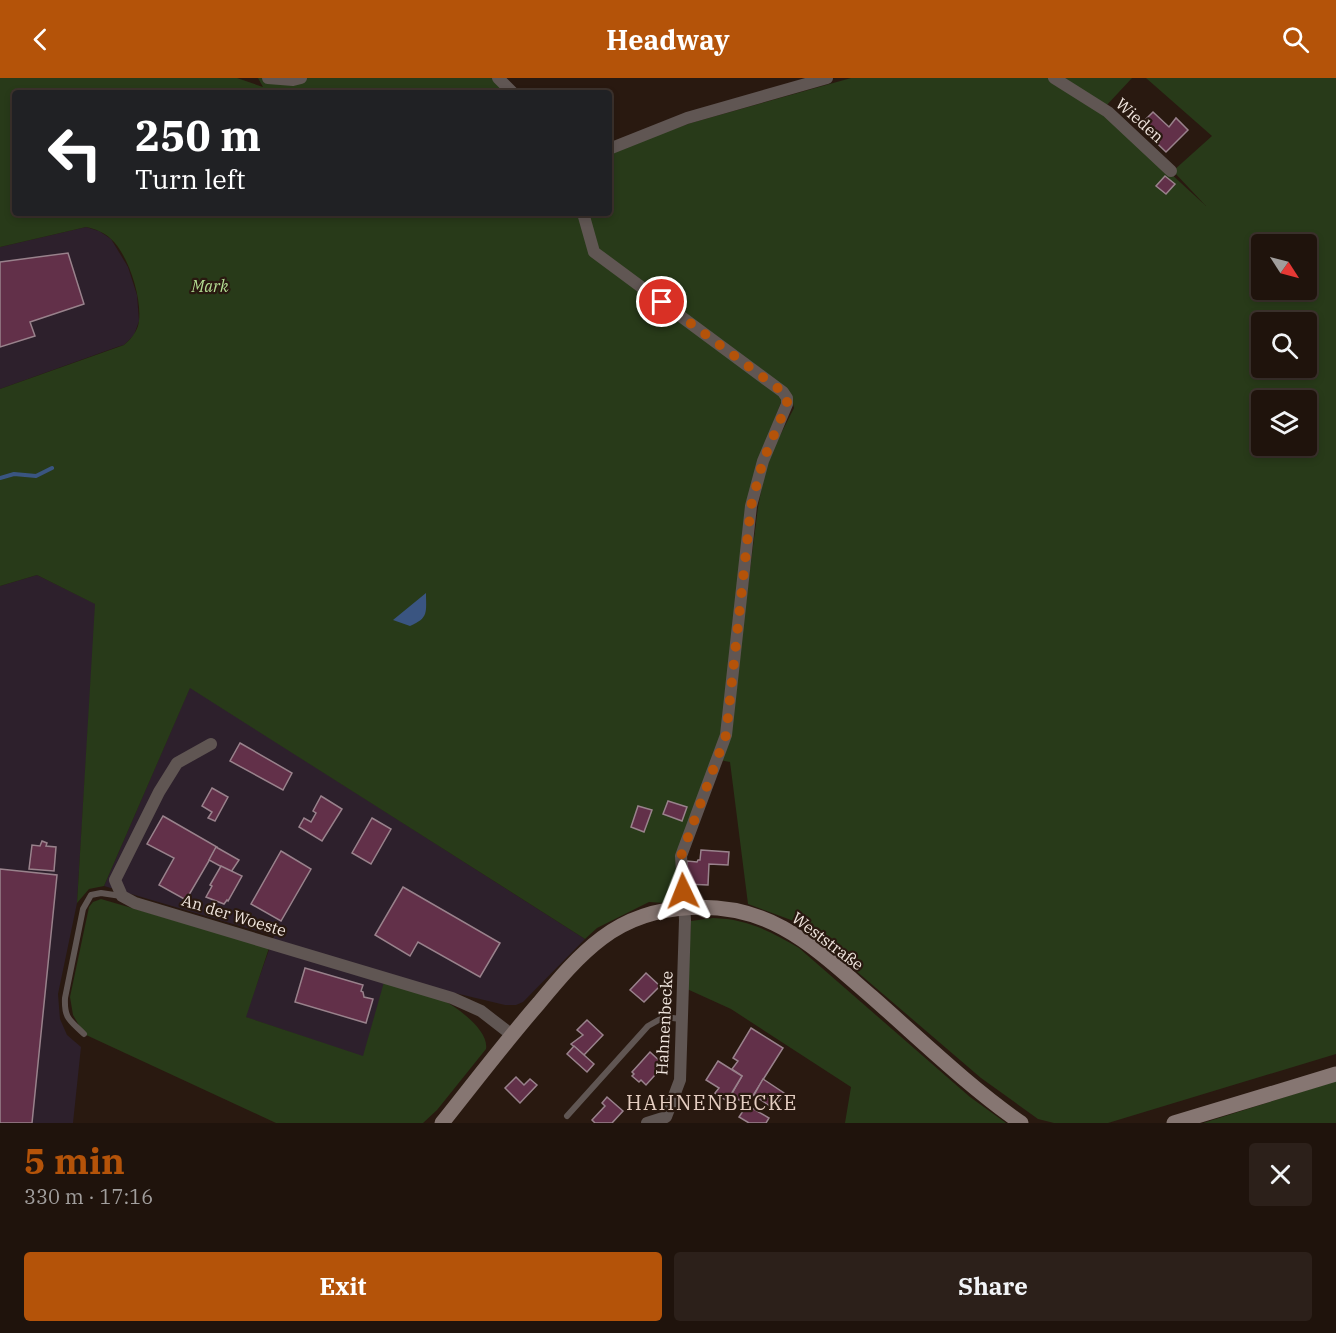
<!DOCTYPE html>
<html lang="en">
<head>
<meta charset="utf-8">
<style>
	:root { --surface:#1f130c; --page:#2c201a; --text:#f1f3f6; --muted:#a19e9d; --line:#3c322d; --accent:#b45309 }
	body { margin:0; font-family:"IBM Plex Serif",serif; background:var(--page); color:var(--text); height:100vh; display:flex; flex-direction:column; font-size:22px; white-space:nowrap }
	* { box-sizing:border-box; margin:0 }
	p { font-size:20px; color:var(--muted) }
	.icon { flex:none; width:33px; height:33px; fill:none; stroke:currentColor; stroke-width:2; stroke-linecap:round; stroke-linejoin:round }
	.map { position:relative; height:1045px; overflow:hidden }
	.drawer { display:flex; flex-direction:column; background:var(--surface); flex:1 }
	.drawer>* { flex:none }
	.guide { position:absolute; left:12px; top:12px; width:600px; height:126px; border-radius:6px; box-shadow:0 3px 9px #0003,0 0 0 2px var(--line); background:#202124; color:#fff; overflow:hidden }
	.needle { width:39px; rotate:126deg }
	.tools { position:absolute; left:1251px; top:156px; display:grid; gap:12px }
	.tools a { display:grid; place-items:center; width:66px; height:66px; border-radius:6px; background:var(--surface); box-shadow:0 3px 9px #0003,0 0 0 2px var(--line); font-size:30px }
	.pin { position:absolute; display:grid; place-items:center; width:51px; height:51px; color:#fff; margin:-26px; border:3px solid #fff; border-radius:50%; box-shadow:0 2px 6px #0007 }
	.me { position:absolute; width:66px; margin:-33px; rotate:358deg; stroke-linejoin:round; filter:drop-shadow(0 0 4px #0008) }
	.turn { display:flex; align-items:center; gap:21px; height:126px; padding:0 24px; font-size:27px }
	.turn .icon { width:78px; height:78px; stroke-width:2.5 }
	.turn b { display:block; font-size:42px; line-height:51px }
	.round { display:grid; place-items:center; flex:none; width:63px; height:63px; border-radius:6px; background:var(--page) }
	.headline { display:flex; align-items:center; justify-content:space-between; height:102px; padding:0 24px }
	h1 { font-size:36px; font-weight:700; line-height:45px; color:var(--accent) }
	.action { display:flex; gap:12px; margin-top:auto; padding:12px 24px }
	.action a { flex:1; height:69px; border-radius:6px; background:var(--accent); color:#fff; font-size:24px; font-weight:700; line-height:69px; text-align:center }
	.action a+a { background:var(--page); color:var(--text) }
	header { display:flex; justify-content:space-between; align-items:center; height:78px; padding:0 24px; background:var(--accent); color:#fff; font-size:27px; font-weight:700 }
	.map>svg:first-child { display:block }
</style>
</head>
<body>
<header><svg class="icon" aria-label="back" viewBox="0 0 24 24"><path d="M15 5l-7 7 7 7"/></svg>Headway<svg class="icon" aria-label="search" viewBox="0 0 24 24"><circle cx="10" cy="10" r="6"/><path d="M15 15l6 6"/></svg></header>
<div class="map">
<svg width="1336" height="1045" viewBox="0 0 1336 1045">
	<rect width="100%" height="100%" fill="#291910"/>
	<g fill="#2d202c">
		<path d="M86,149l13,4 12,8 17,28 9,28 2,26 -5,14 -10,10 -7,2 -117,42v-142z"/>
		<path d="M37,497l59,29 -19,299 -19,91 2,25 7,16 14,12 -8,76h-73v-537z"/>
		<path d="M190,609l395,252 -62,63 -7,3h-11l-50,-12 -92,64 -118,-40 29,-81 -170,-50z"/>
	</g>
	<g fill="#283a19" fill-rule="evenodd">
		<path d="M0,0h237l26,9 -5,-9h248l3,15h-494v120h565l11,41 192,143 -24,63 -38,274 -42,122v48l-30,-2 -52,26 -12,11 -395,-251 -86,198 -15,3 -12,14 18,-299 -58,-29 -37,11v-197l124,-44c6,-5 11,-11 14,-19 6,-23 -9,-71 -27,-87 -7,-7 -16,-10 -25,-12l-86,20z"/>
		<path d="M851,0h198l58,37 99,91 -33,-35 39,-35 -66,-58h190v976l-228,69h-54l-16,-4 -57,-41 -140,-120 -50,-38 -43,-16 -18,-142 -11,-2 10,-25 29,-228 9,-46 27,-53 -3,-14 -194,-144 -11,-37h23v-61l82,-29zM1262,166h44v46h-44zM1262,244h44v46h-44zM1262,322h44v46h-44z"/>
		<path d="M1065,0h67l-27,29z"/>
		<path d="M101,821l168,49 -23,69 117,39 21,-74c19,6 48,12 64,21 14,8 41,29 38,46l-49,61 -14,13h-147l-192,-89 -11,-19 -3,-18 19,-90 4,-5z"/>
		<path d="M713,840c34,1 57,13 86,30l171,149 36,26h-161l6,-36 -120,-78 -44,-20 4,-68z"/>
		<path d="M1336,1003v42h-133z"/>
	</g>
	<path fill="#3a5581" d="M426,515c0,19 3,25 -16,33l-17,-6z"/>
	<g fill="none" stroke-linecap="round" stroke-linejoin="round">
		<path stroke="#3a5581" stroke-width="4" d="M0,400l14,-4 22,2 16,-8"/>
	</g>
	<g fill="#623049" stroke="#99828c" stroke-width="1.5">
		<path d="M1153,34l16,15 7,-9 12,12 -22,22 -27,-26z"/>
		<path d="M1165,98l10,8 -9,10 -10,-8z"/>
		<path d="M68,175l16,51 -54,18 5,14 -35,11v-85z"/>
		<path d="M240,665l52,30 -9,17 -53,-29z"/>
		<path d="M212,710l16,9 -13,24 -7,-3 4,-6 -10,-6z"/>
		<path d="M321,718l21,13 -20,32 -23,-14 5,-9 7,4 5,-9 -3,-2z"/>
		<path d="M668,723l19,6 -5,14 -19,-7z"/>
		<path d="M638,728l14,4 -8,22 -13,-5z"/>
		<path d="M163,738l54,31 -31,53 -27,-15 15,-27 -27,-14z"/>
		<path d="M372,740l19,11 -20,35 -19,-11z"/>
		<path d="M42,763l5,2 -1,3 10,1 -2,24 -25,-2 3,-24 8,1z"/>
		<path d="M216,769l23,13 -8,12 -22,-12z"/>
		<path d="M701,772l28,2 -1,13 -19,-1 -1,21 -23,-1 2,-23 10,1 1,-2h2z"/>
		<path d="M281,773l30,18 -30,52 -30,-17z"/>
		<path d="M221,788l21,10 -14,25 -1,-1 -3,4 -18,-7 6,-11 -2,-1z"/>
		<path d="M0,791l57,6 -25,248h-32z"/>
		<path d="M403,809l97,56 -20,34 -62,-35 -8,14 -35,-21z"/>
		<path d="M305,890l58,17 -2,6 2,1 1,5 9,2 -7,24 -71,-21z"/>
		<path d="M646,895l14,13 -16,16 -14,-12z"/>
		<path d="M587,942l16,15 -19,20 -13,-11 12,-9 -6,-5z"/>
		<path d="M751,950l32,20 -36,57 -16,-10 11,-19 -10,-7 6,-8 -5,-3z"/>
		<path d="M574,968l20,18 -7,8 -20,-18z"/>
		<path d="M650,974l14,13 -18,20 -5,-5 -2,2 -7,-6 2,-2 -2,-2z"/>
		<path d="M718,983l24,15 -15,25 -12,-8 4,-5 -13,-8z"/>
		<path d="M516,999l8,8 6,-6 7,6 -17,18 -15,-15z"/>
		<path d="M763,1001l21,14 -10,16 -20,-14z"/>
		<path d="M607,1019l16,14 -11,12h-17l-3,-3 13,-14 -3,-3z"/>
		<path d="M747,1027l22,13 -3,5h-17l-10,-6z"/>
	</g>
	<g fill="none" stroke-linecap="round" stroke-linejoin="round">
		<g stroke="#605653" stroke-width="6">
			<path d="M84,956c-14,-14 -20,-15 -19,-36l18,-89 8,-14 10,-2 20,3"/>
			<path d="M567,1038l81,-90 16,-9 17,2"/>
		</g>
		<g stroke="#605653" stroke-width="12">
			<path d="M268,0l25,2 8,-2"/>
			<path d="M498,0l15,15"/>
			<path d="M1054,0l54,34 63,59"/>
			<path d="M609,71l78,-31 140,-40"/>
			<path d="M583,135l11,39 189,140 4,6v6l-24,57 -12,45 -25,229 -45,121 4,64 -5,160 -14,37 -19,6"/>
			<path d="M211,666l-34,19 -18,29 -44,88 7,16 13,7 317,95 29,13 31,24"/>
		</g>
		<g stroke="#867672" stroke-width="15">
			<path d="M442,1045c32,-40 63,-81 97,-120 19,-23 39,-47 63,-65 50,-38 127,-40 181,-10 33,18 61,45 89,69 49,43 96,89 149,126"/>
			<path d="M1174,1045l162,-49"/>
		</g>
	</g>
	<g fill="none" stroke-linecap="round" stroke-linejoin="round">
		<path stroke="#b45309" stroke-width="10" stroke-dasharray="0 18" d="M662,224l121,90 4,6v6l-24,57 -12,45 -25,229 -45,121 2,35"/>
	</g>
	<g text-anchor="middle" stroke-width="4.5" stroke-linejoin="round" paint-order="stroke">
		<g font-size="16" fill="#f0e5de" stroke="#291910">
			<text transform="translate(1140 42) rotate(42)" y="6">Wieden</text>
			<text transform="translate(234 837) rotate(17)" y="6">An der Woeste</text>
			<text transform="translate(828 863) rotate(37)" y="6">Weststraße</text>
			<text transform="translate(664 945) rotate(-87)" y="6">Hahnenbecke</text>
		</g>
		<g font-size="16" font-style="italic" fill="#b3dd92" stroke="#291910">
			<text x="210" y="214">Mark</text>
		</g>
		<g font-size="20" letter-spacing="1.5" fill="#e5cec2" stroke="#291910">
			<text x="712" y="1032">HAHNENBECKE</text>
		</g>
	</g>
</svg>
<div class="tools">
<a><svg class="needle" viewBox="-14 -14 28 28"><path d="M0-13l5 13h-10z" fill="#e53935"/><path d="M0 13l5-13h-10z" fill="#a19e9d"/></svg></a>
<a><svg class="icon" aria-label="search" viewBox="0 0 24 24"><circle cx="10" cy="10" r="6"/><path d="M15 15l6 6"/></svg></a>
<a><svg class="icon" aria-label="layers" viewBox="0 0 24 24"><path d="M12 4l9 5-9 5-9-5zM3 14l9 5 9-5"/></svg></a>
</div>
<div class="pin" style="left:662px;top:224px;background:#d93025"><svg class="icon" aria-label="arrive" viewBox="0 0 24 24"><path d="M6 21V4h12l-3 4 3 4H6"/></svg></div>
<svg class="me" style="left:683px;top:813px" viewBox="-20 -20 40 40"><path d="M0-17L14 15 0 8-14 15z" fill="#b45309" stroke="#fff" stroke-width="4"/></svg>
<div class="guide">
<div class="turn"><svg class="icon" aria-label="left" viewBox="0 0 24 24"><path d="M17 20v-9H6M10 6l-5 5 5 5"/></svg><div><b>250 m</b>Turn left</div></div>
</div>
</div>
<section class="drawer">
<div class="headline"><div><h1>5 min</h1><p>330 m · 17:16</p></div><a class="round"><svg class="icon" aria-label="close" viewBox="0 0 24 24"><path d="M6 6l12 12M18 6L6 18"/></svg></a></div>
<div class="action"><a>Exit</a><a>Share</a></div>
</section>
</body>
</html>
